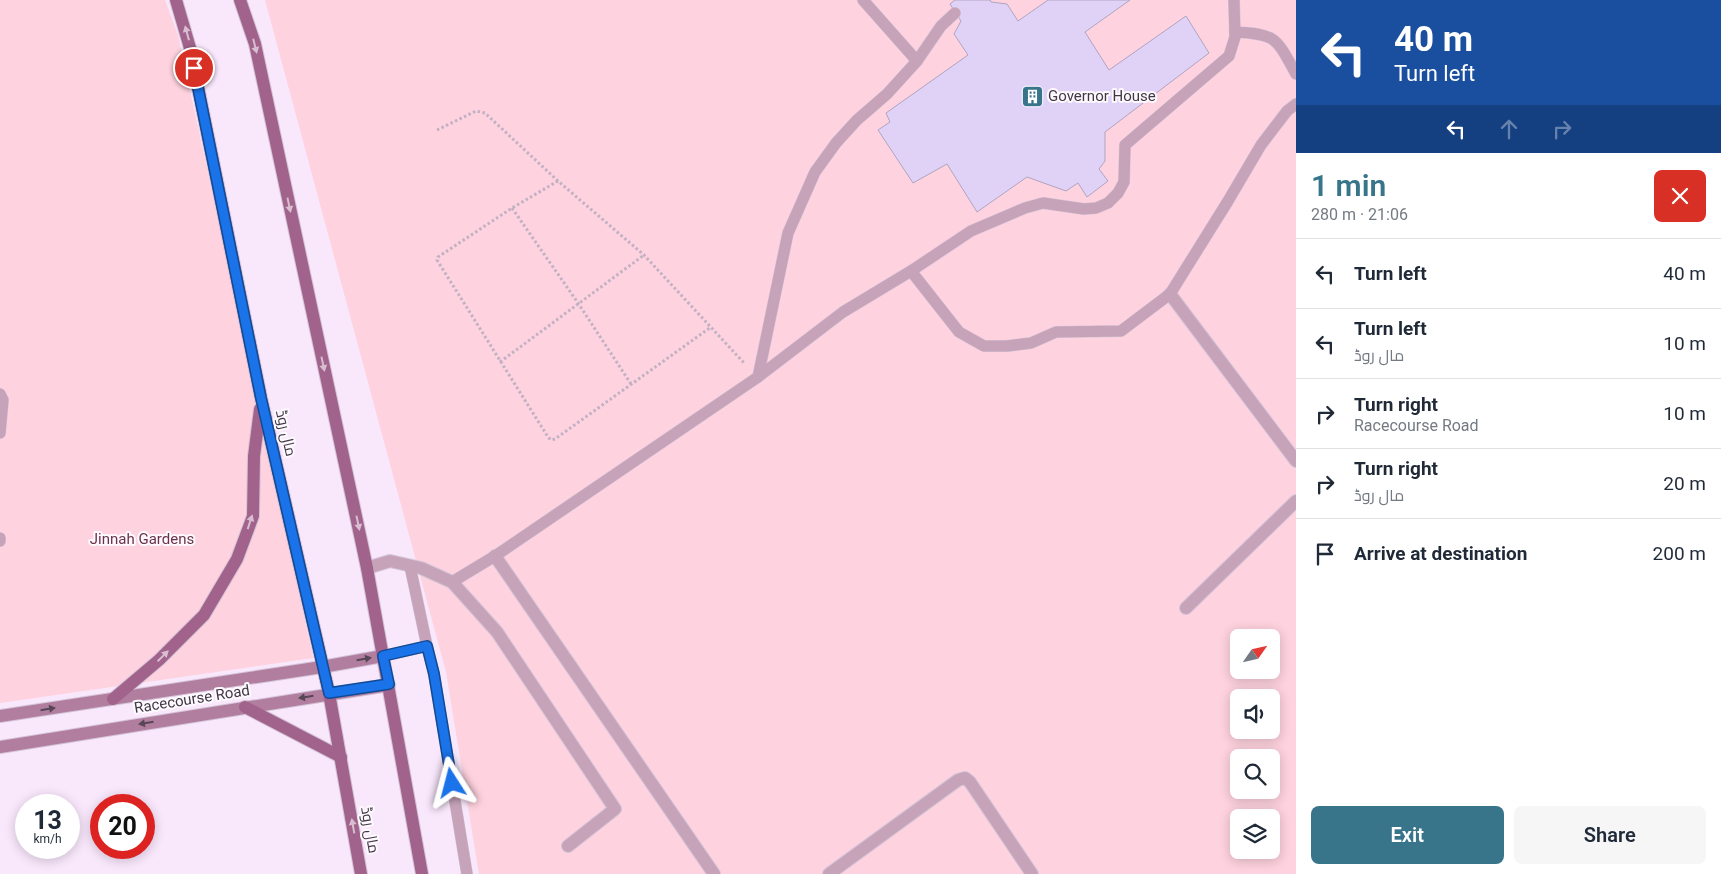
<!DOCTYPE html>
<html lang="en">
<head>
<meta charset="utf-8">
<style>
	:root { --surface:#fff; --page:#f6f6f7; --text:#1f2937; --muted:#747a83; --line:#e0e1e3; --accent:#38758b }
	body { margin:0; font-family:Roboto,Cairo,sans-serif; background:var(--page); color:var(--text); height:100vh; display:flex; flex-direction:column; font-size:19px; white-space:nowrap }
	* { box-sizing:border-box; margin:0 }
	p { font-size:16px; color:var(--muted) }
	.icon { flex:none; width:28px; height:28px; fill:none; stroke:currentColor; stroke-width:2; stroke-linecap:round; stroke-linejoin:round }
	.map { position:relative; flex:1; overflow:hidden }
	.side { display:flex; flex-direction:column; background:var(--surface); width:425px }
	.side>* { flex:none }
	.top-card { background:#1a4fa0; color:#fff; overflow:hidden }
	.needle { width:32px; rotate:56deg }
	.controls { position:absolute; left:1230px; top:629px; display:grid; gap:10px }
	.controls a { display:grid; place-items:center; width:50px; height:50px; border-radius:8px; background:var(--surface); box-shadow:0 2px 12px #0003; font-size:25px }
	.speed { position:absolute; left:15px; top:794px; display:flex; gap:10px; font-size:25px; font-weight:700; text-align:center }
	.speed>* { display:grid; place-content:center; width:65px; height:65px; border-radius:50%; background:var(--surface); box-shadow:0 2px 12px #0003; line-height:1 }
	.speed small { font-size:12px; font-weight:400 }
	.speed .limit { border:8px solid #d22; background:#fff; color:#111 }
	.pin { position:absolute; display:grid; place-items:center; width:42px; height:42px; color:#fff; margin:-21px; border:2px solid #fff; border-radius:50%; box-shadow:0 1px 5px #0007 }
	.me { position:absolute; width:55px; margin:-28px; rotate:351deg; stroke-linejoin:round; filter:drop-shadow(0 0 4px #0008) }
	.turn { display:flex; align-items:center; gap:18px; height:105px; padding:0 15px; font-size:22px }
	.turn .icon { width:65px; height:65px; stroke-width:2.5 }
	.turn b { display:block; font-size:35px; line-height:42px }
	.lanes { display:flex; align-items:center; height:48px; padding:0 15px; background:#0003; justify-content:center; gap:25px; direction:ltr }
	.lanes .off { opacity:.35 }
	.round { display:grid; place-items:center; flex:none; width:52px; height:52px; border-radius:8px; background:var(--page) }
	.headline { display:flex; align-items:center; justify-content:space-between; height:85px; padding:0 15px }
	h1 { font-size:30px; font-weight:600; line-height:38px; color:var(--accent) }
	.cta { display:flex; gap:10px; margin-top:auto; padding:10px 15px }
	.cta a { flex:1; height:58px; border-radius:8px; background:var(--accent); color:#fff; font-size:20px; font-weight:600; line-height:58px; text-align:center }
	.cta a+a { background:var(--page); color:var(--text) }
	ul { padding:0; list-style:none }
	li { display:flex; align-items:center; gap:15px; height:70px; padding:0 15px; border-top:1px solid var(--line) }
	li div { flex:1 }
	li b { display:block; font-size:19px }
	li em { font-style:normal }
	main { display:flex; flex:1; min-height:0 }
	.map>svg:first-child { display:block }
</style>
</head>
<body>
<main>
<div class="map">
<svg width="1296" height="874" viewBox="0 0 1296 874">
	<rect width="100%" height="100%" fill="#f9e7fc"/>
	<g fill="#fed2de" fill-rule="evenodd">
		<path d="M0,0h165l13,35 135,623 -313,45z"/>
		<path d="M265,0h1031v874h-817l-33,-202zM1239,638h32v32h-32zM1239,698h32v32h-32zM1239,758h32v32h-32zM1239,818h32v32h-32z"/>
	</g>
	<path fill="#e0d2f7" stroke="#afa4c1" d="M955,0h35l1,2 16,2 11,17 30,-21h82l-45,32 24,38 77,-54 23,37 -104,79v29l-6,8 9,12 -21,16 -9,-14 -12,8 -39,-14 -50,35 -30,-48 -34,19 -35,-53 12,-8 -4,-9 82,-58 -14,-21 7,-13 -11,-17z"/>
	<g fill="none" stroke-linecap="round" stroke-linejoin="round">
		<defs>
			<g id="service">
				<path d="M1235,32c42,2 41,6 61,42"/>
				<path d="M917,61l24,-35 14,-13"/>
				<path d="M911,271l60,-40 54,-23 18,-5 41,6 12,-1 12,-5 10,-10 6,-11 1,-37 104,-89 6,-19 -1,-37"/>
				<path d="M758,377l30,-144 27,-61 21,-29 21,-23 30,-26 30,-33 -54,-61"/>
				<path d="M0,394l3,6 -3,33"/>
				<path d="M0,538v3"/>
				<path d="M410,566l17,80"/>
				<path d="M452,582l43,-26 263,-179 85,-65 68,-41 48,61 25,14h23l24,-3 25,-11 65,-1 49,-37 58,-93 33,-56 26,-34 9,-7"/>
				<path d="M383,656l44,-10 7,28 33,200"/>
			</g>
			<g id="minor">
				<path d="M1170,294l126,167"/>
				<path d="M495,556l219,318"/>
				<path d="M367,568l23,-7 31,7 31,14 45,50 118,177 -47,37"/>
				<path d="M1186,608l110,-107"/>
				<path d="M829,874l129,-94 7,-2 5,4 62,92"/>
			</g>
			<g id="secondary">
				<path d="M0,716l322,-49 61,-11"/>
				<path d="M0,747l389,-62"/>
			</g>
			<g id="primary">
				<path d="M176,0l14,48 71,350 68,295 32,181"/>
				<path d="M240,0l15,44 112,524 55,306"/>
				<path d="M113,699l46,-39 45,-45 33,-56 16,-43 1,-60 6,-47"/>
				<path d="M245,707l96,50"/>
			</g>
		</defs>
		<use href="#service" stroke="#d4c4d7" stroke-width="12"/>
		<use href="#minor" stroke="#d4c4d7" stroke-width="14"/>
		<use href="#secondary" stroke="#d4c4d7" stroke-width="14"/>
		<use href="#primary" stroke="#d4c4d7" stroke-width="14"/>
		<g stroke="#c0b1c3" stroke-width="3" stroke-dasharray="2.5 2.5" stroke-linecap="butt">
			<path d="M437,130l39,-19 9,2 73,68 86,74 101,109"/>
			<path d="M558,181l-46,27 -74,49 -1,3 111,177 3,3 4,-1 156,-112"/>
			<path d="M512,208l66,95 53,81"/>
			<path d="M500,362l144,-107"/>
		</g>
		<use href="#service" stroke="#c6a3b9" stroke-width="11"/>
		<use href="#minor" stroke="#c6a3b9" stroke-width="12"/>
		<use href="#secondary" stroke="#b17e9f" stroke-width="12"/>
		<use href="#primary" stroke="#a1638b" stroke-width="12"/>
	</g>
	<defs><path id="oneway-solid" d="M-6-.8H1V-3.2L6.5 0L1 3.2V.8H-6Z" transform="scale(1.25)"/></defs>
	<g fill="#d9bdd1">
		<use href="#oneway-solid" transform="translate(187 33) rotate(-105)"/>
		<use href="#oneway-solid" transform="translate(255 46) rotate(76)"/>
		<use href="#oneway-solid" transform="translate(289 205) rotate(78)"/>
		<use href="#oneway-solid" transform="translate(323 364) rotate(78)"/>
		<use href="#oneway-solid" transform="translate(250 522) rotate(-72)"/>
		<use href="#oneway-solid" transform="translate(358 523) rotate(78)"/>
		<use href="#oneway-solid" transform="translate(163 656) rotate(-44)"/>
		<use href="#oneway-solid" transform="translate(353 826) rotate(-100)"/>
	</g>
	<g fill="#574655">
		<use href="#oneway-solid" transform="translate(364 659) rotate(-10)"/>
		<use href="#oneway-solid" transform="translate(306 697) rotate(171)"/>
		<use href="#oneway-solid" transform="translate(48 709) rotate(-9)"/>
		<use href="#oneway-solid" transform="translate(146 723) rotate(171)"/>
	</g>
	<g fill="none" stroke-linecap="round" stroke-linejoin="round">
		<defs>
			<path id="route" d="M194,68l67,330 68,295 60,-9 -6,-28 44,-10 7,28 18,109"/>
		</defs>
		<use href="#route" stroke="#114b97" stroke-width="12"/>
		<use href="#route" stroke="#1a73e8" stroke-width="9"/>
	</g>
	<defs>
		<symbol id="building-square" viewBox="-11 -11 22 22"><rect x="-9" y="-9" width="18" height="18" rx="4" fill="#38758b" stroke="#fef9ff"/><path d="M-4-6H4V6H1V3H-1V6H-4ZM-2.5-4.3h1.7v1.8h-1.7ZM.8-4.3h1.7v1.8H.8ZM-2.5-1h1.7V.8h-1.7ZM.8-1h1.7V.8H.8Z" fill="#fff"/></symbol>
	</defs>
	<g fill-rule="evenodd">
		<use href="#building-square" x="1020" y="84" width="25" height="25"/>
	</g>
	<g text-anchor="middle" stroke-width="4" stroke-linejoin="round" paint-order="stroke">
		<g font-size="15" fill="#413843" stroke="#fef9ff" text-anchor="start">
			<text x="1048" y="101">Governor House</text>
		</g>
		<g font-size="15" fill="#413843" stroke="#fef9ff">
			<text transform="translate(286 433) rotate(77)" y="5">مال روڈ</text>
			<text transform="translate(192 699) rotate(-9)" y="5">Racecourse Road</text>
			<text transform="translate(370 830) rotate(80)" y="5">مال روڈ</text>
		</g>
		<g font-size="15" fill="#6b3446" stroke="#fef9ff">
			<text x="142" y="544">Jinnah Gardens</text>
		</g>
	</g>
</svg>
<div class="controls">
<a><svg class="needle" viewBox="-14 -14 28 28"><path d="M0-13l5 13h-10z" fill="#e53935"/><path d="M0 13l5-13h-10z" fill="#747a83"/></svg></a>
<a><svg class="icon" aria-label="sound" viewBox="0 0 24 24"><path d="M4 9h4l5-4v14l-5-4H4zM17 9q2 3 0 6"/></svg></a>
<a><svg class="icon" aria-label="search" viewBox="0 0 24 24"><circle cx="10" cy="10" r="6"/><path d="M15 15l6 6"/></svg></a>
<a><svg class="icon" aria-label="layers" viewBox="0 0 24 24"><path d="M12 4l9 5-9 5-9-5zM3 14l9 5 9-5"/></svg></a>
</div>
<div class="speed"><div>13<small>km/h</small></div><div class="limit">20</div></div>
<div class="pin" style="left:194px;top:68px;background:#d93025"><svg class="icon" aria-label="arrive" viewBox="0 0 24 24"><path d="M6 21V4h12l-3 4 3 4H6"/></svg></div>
<svg class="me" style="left:452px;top:783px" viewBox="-20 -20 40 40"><path d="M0-17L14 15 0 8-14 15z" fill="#1a73e8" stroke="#fff" stroke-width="4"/></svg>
</div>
<section class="side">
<div class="top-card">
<div class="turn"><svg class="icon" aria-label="left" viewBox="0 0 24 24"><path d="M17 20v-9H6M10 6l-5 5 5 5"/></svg><div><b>40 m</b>Turn left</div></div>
<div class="lanes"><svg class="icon" aria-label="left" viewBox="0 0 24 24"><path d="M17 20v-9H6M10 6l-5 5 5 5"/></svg><svg class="icon off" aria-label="ahead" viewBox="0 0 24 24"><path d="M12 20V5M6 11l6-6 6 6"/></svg><svg class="icon off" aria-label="right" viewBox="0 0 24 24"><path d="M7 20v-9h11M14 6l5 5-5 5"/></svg></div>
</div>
<div class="headline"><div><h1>1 min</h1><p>280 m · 21:06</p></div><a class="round" style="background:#d93025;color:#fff"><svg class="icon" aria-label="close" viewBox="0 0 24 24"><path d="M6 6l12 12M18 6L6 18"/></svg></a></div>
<ul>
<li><svg class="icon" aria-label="left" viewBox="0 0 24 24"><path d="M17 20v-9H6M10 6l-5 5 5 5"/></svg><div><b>Turn left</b></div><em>40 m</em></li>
<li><svg class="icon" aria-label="left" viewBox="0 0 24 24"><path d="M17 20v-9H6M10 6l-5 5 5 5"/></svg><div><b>Turn left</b><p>مال روڈ</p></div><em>10 m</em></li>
<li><svg class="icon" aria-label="right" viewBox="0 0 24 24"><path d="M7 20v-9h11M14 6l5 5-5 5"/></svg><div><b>Turn right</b><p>Racecourse Road</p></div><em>10 m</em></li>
<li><svg class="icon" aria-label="right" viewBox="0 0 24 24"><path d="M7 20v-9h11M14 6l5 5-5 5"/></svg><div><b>Turn right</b><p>مال روڈ</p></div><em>20 m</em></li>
<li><svg class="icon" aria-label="arrive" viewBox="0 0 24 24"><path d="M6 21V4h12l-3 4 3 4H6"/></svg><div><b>Arrive at destination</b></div><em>200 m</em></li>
</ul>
<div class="cta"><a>Exit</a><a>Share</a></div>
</section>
</main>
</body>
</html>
